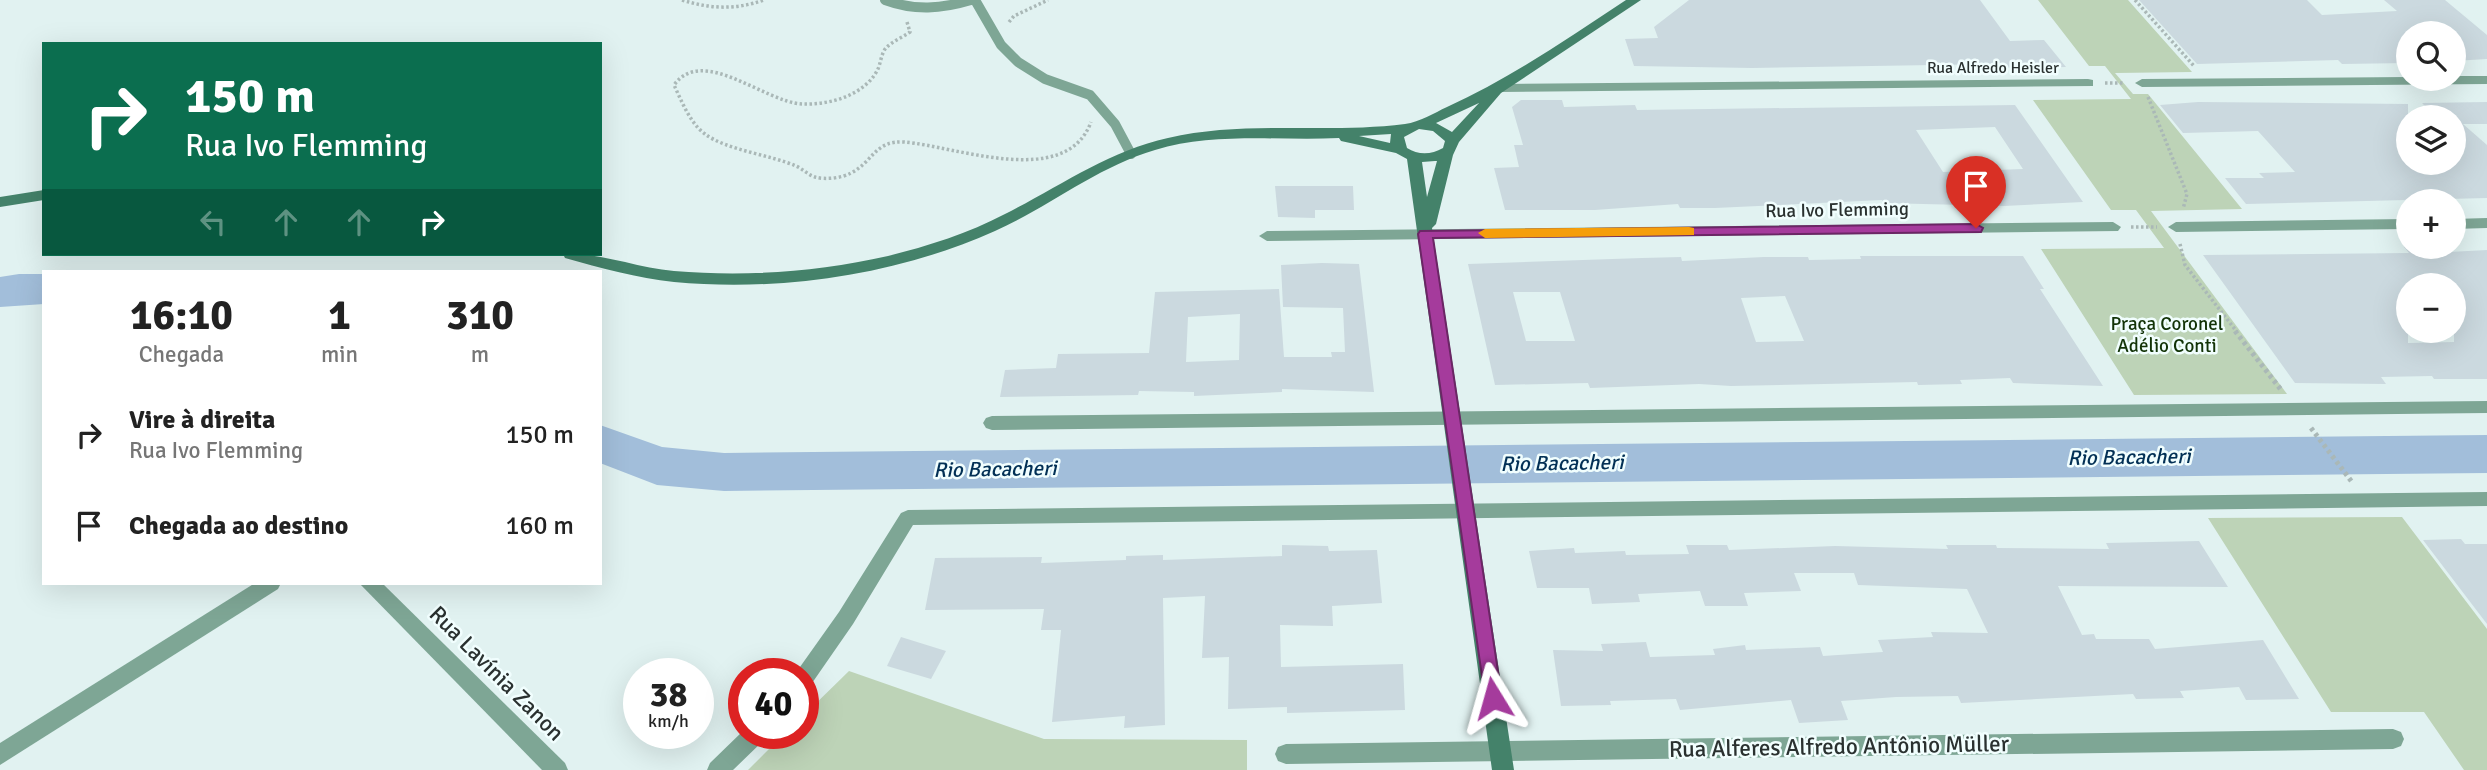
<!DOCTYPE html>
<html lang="pt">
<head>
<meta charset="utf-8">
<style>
	:root { --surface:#fff; --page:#f2f2f2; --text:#222; --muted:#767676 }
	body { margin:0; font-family:Signika,sans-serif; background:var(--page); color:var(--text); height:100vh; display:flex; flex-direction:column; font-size:26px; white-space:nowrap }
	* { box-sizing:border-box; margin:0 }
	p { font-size:23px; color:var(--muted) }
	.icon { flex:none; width:38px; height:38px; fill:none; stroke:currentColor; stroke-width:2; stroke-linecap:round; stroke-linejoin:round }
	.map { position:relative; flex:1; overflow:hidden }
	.side { position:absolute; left:42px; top:270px; width:560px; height:315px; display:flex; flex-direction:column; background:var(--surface); border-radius:0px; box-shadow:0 7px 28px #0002 }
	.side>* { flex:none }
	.hud { position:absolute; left:42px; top:42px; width:560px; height:214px; border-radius:0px; box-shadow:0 7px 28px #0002; background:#0b6e4f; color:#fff; overflow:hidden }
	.buttons { position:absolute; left:2396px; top:21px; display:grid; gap:14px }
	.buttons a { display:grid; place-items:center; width:70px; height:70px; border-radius:50%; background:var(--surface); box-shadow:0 7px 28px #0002; font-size:35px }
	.speed { position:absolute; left:623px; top:658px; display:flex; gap:14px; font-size:35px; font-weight:700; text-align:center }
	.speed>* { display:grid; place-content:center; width:91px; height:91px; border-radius:50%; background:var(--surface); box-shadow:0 7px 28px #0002; line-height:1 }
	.speed small { font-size:18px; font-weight:400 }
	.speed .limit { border:10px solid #d22; background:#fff; color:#111 }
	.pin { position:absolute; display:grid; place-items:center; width:60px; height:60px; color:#fff; margin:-72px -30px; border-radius:50% 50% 50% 0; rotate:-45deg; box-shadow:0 0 7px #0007 }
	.pin .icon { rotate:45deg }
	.me { position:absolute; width:77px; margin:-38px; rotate:352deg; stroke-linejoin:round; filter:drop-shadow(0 0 5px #0008) }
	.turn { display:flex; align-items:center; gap:24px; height:147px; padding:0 28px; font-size:32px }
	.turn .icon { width:91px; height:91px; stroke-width:2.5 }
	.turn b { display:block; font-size:49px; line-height:60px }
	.lanes { display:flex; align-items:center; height:66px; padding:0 28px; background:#0003; justify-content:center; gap:35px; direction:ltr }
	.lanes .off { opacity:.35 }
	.eta { display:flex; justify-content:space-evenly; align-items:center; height:119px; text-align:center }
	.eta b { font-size:42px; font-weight:700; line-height:49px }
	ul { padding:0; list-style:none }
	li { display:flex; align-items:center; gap:21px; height:91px; padding:0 28px }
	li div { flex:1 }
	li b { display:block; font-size:26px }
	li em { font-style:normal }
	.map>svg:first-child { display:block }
</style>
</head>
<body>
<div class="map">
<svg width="2487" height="770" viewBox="0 0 2487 770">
	<rect width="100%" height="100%" fill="#e1f2f1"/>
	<g fill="#bdd3b7">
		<path d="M2038,0h90l64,72 -77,1 18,21h15l94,115 -91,2 136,183 -153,1 -93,-146 123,-1 -28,-38h-25l-78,-110 98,-1 -26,-33h-16z"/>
		<path d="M2402,517l85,112v141h-23l-40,-58h-93l-123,-194z"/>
		<path d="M849,671l195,68 203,1v30h-499l37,-37h18v-17z"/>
	</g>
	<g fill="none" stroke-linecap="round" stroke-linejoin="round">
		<g fill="#a2beda" fill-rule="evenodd">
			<path d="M19,274h25v30l-44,3v-30z"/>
			<path d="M600,425l62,22 62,6 1763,-18v38l-1763,18 -67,-6 -57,-22z"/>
		</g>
	</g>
	<g fill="#cbd9df" fill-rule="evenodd">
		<path d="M1689,0h291l30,41 34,-1 22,27 -67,1 -3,-4 -244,4 -118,-2 -9,-27 33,-1 -4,-11z"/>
		<path d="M2139,0h168l15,15 75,-4 -13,-11h61l42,35v24l-33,2v-28h-46v30l-66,1 -4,-4 -141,4z"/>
		<path d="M1521,100h41l2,7 71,-2 2,5 378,-5 68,97 -79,4 -121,-3 -1,-3 -167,8h-35l-2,-4 -83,6h-90l-11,-42 25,-1 -5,-22h9l-11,-38zM1995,127l28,42 -80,3 -27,-42z"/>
		<path d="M2198,102l210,2v59h46v-46h-18l-14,-14 65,-1v22h-24l24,21v53l-241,6 -21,-26h39l-5,-5 36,-1 -37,-41 -75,2 -23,-28z"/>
		<path d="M1275,186h78l1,24h-39v8l-37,-1z"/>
		<path d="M2404,247h40l5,5 38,-2v129h-53l-2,-3 -51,1 5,7 -91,-1 -92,-128 206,-2zM2408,283l46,2v57l-46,1z"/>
		<path d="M1860,256h163l21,33h-4l63,97 -90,-3 -3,-5 -50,2 2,4 -44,1 -1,-3 -186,4 -32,-2 -109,4 -2,-5 -93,2 -27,-121 174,-6 39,-1 1,4 82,-4h44l1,3 52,-1zM1513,292h47l15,49h-49zM1785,296l19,45 -48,1 -15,-44z"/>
		<path d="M1322,263l37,1 15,128 -92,-3v3l-88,4v-4l-55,-1 -1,4 -138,2 5,-27 51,-2 2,-14 91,-1 6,-61 124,-3 5,68h48l-1,-5h14l-2,-44 -60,-1 -2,-42zM1240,314l-1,46 -53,2 2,-45z"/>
		<path d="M2461,539l4,5h22v80l-64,-84z"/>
		<path d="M2199,541l29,46 -170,-1 24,49 12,-1 2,5h53l6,10 108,-9 36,59 -53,1 -7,-13 -59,4 4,7 -48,1 -3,-5 -172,9 -3,-7 -62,1 -55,4 7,19 -49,3 -8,-23 -111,10 -4,-11 -66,2 1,4 -50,1 -8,-56 50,1 -2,-7 45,-2 4,15 65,-2 -2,-6 32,-4 1,5 74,-3 3,9 60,-4 -5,-12 55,-3 -2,-5 57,1 -21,-44 -109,-4 -4,-12h-60l7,18 -57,2 4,13h-43l-5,-15 -62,3 2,8 -48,2 -3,-16h-52l-8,-37 45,-3 1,5 50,-2 1,4 63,-1 -3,-9h41l2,5 106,-4 113,3 -2,-4h50l1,3 112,1 -3,-6z"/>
		<path d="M1282,545l46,1 1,5 48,-1 5,53 -50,3 1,20 -53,-1 1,42 122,-3 2,46 -118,3v-6l-59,2 1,-52 -27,1 3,-62 -42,2 2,127 -41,3 1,-12 -73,6 9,-92h-20l3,-21 -119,1 10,-52 107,-1 -1,6 85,-3v-4l37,-1v5l119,-4z"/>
		<path d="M901,637l45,14 -15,28 -44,-13z"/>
	</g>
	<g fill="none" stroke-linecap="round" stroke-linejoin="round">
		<g stroke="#aab8b7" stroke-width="3.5" stroke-dasharray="2.5 2.5" stroke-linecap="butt">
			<path d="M682,0c29,9 53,10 82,0"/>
			<path d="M2135,0l59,66"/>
			<path d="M907,22l3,10c-7,5 -17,9 -23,15 -6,5 -6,17 -10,24 -14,25 -48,34 -75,33 -38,-2 -99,-59 -128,-19 8,17 16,38 31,49 21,16 66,21 91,32 7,3 12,9 19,11 10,3 27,1 36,-4 22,-11 24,-33 53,-31 51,4 162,48 187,-20"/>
			<path d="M1009,22l5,-6 34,-16"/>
			<path d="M2105,83h19"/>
			<path d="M2148,97l39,97 -4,15"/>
			<path d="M2131,227h26"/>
			<path d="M2180,244l5,21 52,67"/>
		</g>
		<g stroke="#aab8b7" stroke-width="5" stroke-dasharray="3.5 3.5" stroke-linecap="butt">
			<path d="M2235,331l47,60"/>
			<path d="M2311,428l41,54"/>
		</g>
		<g stroke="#7ea695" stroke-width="10">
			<path d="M885,0c30,11 56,9 86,0"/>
			<path d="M975,0l26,45 17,17 27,17 45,16 25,29 16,30"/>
		</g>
		<g fill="#7ea695" fill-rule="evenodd">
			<path d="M2454,76h33v8l-345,3 -7,-4 7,-4 266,-2v2h46z"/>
			<path d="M2088,79l5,1v6l-593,6 -7,-4 7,-4z"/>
			<path d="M2487,218v10l-33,1v-10z"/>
			<path d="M2408,219v10l-232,3 -8,-5 8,-5z"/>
			<path d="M2113,222l8,5 -3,4 -851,10 -8,-5 8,-5z"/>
			<path d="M2487,401v12l-1495,17 -6,-2 -3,-5 3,-5 6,-2z"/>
			<path d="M2487,492v14l-1574,19 -60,99 -43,62 -7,2v-14h-8l44,-62 62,-99 7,-3z"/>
			<path d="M255,583h26l-3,6 -278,176v-22z"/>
			<path d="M359,583h23l183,180 3,7h-26z"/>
			<path d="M2393,729l8,3 3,7 -3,7 -8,3 -1107,15 -8,-3 -3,-7 3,-7 8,-3z"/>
			<path d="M744,730v3h23l-3,7 -31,30h-26l3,-7z"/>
		</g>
		<g fill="#44826a" fill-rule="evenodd">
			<path d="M1626,0h15l-140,93 -42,49 -6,13 -17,69 -4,4 82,542h-22l-85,-611 -11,-6 -55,-12 -2,-3c-61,3 -125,-6 -184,12 -58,17 -106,57 -160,81 -98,44 -215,61 -321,51 -37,-4 -73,-14 -109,-24l-2,-4c37,-2 74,14 111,17 71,6 144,1 214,-15 40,-10 81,-23 117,-42 54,-27 103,-63 163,-76 77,-18 159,-4 237,-14 15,-2 29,-11 42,-17 64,-29 121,-69 179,-107zM1479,103l-27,29 -16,-9zM1419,129l14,2 12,10 -2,7c-12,7 -25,7 -36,0l-3,-11zM1391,134l-1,9 -31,-7zM1435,161h2l-10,36 -5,-35z"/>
			<path d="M44,190v10l-44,7v-10z"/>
		</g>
	</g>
	<path fill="#a53b9c" stroke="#6b2665" stroke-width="2" d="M1976,224l7,4 -2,4 -548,6 69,460 -2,6 -7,2 -7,-2 -68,-470 2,-3z"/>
	<path fill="#f59e0b" d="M1689,227l5,1v7l-209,3 -7,-5 7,-4z"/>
	<g text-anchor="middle" stroke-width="5" stroke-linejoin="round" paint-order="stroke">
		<g font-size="16" fill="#2a3130" stroke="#f1fefe">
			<text x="1993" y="73">Rua Alfredo Heisler</text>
		</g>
		<g font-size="19" fill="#2a3130" stroke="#f1fefe">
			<text transform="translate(1837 209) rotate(-1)" y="7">Rua Ivo Flemming</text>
		</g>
		<g font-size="19" fill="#123307" stroke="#f1fefe">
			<text x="2167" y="330">Praça Coronel<tspan x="2167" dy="22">Adélio Conti</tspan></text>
		</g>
		<g font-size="21" font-style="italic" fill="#023055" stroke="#f1fefe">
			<text transform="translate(2129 457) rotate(-1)" y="7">Rio Bacacheri</text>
			<text transform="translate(1562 463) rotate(-1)" y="7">Rio Bacacheri</text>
			<text transform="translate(995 469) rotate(-1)" y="7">Rio Bacacheri</text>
		</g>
		<g font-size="23" fill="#2a3130" stroke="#f1fefe">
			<text transform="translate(497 673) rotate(45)" y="8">Rua Lavínia Zanon</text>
			<text transform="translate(1839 746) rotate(-1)" y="8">Rua Alferes Alfredo Antônio Müller</text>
		</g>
	</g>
</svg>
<div class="buttons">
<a><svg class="icon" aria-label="search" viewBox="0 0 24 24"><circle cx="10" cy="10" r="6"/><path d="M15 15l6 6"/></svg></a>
<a><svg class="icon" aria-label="layers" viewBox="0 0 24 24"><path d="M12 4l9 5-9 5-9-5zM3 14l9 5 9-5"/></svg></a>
<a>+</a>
<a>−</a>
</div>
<div class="speed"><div>38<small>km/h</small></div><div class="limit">40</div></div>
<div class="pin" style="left:1976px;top:228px;background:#d93025"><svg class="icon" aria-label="arrive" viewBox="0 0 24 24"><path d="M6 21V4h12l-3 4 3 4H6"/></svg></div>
<svg class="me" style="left:1493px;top:698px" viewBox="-20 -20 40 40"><path d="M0-17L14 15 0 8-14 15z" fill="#a53b9c" stroke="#fff" stroke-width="4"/></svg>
<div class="hud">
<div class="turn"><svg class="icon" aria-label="right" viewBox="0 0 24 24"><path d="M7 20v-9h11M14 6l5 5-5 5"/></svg><div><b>150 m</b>Rua Ivo Flemming</div></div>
<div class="lanes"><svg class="icon off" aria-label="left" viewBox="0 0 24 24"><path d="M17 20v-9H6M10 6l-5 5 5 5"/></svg><svg class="icon off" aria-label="ahead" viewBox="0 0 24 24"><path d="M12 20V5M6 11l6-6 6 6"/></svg><svg class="icon off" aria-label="ahead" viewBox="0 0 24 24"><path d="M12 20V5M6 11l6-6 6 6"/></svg><svg class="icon" aria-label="right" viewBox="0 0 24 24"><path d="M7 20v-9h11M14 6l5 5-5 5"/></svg></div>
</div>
<section class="side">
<div class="eta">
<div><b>16:10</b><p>Chegada</p></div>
<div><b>1</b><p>min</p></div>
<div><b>310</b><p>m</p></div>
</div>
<ul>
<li><svg class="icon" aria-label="right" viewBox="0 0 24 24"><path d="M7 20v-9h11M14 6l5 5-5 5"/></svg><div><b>Vire à direita</b><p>Rua Ivo Flemming</p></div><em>150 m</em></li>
<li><svg class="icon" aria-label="arrive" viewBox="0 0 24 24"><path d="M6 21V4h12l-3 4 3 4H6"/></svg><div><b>Chegada ao destino</b></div><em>160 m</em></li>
</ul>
</section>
</div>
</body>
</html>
